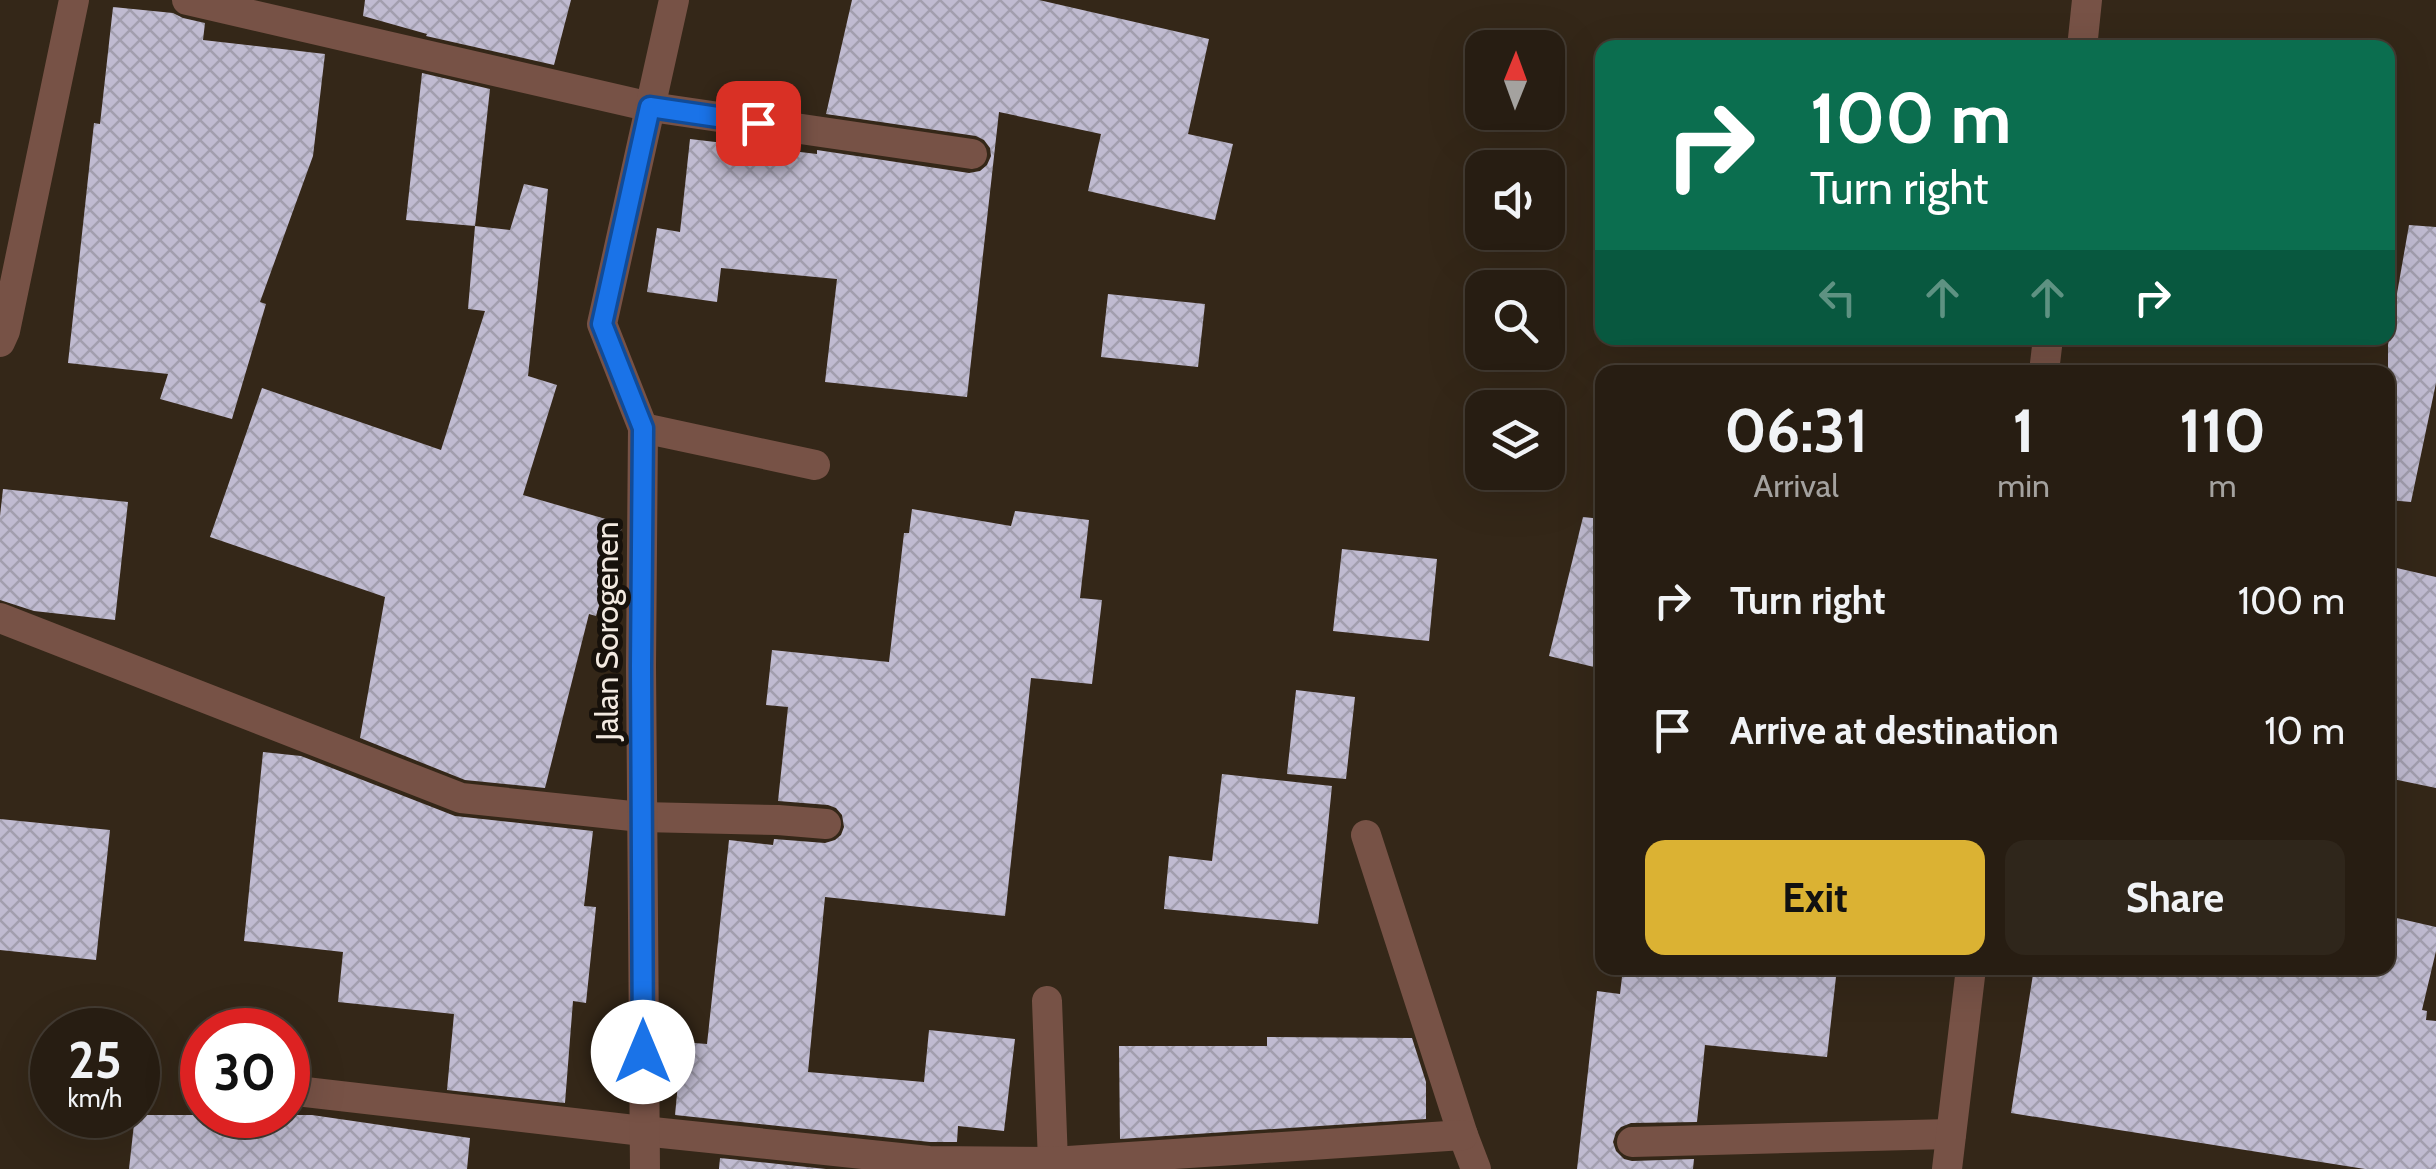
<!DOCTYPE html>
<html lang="en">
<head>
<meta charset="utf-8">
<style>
	:root { --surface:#271d12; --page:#2f261b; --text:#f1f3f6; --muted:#a4a29f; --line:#433b32; --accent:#dbb233 }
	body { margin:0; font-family:Cabin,sans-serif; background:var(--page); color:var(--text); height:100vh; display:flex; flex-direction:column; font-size:38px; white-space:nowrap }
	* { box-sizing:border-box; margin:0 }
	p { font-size:32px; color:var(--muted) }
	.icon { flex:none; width:55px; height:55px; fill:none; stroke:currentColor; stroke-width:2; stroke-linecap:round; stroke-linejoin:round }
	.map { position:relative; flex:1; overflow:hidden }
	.sheet { position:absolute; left:1595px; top:365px; width:800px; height:610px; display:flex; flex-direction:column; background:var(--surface); border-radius:20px; box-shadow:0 10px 40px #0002,0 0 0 2px var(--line) }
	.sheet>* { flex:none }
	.guide { position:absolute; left:1595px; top:40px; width:800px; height:305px; border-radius:20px; box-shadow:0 10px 40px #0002,0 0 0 2px var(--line); background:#0b6e4f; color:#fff; overflow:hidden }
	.needle { width:65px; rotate:1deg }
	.buttons { position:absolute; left:1465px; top:30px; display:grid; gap:20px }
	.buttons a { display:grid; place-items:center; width:100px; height:100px; border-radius:20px; background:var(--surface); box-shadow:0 10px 40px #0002,0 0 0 2px var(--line); font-size:50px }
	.speed { position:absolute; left:30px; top:1008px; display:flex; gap:20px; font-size:50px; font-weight:700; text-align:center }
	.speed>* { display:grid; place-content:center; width:130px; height:130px; border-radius:50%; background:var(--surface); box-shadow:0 10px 40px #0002,0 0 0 2px var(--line); line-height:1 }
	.speed small { font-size:25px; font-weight:400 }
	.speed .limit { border:15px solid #d22; background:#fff; color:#111 }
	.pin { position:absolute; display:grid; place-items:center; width:85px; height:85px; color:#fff; margin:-42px; border-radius:20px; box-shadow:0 5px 15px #0006 }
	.me { position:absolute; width:110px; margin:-55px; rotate:0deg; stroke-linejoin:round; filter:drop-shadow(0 0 8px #0008) }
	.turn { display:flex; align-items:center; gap:35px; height:210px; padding:0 50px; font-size:45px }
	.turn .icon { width:130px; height:130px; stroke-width:2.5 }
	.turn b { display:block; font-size:70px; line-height:85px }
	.lanes { display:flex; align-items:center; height:95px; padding:0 50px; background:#0003; justify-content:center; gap:50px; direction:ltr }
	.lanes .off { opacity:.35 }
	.eta { display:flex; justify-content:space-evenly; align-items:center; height:170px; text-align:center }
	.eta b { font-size:60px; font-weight:700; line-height:70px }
	.action { display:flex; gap:20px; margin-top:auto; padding:20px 50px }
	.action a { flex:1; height:115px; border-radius:20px; background:var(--accent); color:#111; font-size:40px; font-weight:700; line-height:115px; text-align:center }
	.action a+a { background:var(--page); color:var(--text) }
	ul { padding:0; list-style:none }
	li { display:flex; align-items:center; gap:30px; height:130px; padding:0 50px }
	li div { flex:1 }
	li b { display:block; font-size:38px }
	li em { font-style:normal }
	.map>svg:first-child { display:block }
</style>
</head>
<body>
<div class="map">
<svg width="2436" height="1169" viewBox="0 0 2436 1169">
	<defs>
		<pattern id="building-cross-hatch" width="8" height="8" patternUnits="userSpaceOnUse" patternTransform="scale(2.5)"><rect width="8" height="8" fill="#c0bbd1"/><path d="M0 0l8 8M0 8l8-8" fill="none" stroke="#a29eae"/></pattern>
	</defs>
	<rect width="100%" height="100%" fill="#342718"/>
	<g fill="url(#building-cross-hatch)">
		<path d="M365,0h206l-17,65 -128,-29 1,-2 -64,-18z"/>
		<path d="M852,0h187l170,39 -21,95 45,10 -18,76 -127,-29 13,-57 -102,-22 -32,285 -142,-15 12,-103 -116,-11 -4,34 -70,-10 10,-64 23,4 10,-93 127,15v-4l152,23 11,-2 7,-6 4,-9 -1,-8 -6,-8 -8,-4 -150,-22z"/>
		<path d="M113,7l60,6 10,5 22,5 -2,17 122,14 -12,102 -53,146 6,2 -34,115 -72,-20 8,-25 -100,-11 26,-240 6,1z"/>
		<path d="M422,73l68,16 -15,137 -69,-6z"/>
		<path d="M524,184l24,5 -20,187 29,9 -34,110 100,29 -27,92 -7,-2 -44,174 -80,-8 -105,-42 25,-141 -175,-60 52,-149 179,62 44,-139 -17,-2 7,-83 35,4z"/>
		<path d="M2409,225l27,2v156l-25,119 -23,-2v-155z"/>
		<path d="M1108,294l97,10 -7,63 -97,-10z"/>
		<path d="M3,489l125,13 -13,118 -81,-9 -34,-11v-84z"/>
		<path d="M912,509l99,17 4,-15 74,9 -9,78 22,2 -10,84 -61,-6 -26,238 -180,-19 -17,175 116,10 5,-52 86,9 -11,92 -46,-5 -1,16h-27l-255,-27 7,-73 25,2 22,-204 44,5 1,-6 51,4 10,-3 6,-5 3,-8 -2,-12 -6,-7 -8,-3 -50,-4 10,-94 -22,-2 6,-55 117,12 15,-129h5z"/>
		<path d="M1583,517l19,2v150l-53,-13z"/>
		<path d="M1342,549l95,10 -8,82 -96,-10z"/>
		<path d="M2388,566l48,11v211l-48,-10z"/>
		<path d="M1296,690l59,7 -9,82 -59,-5z"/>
		<path d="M263,752l38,4 154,60 138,15 -9,75 12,1 -10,96 -13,-2 -8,102 -118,-13 7,-76 -116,-12 5,-50 -99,-11z"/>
		<path d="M1222,774l110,12 -14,138 -154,-15 5,-53 43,5z"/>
		<path d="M0,819l110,11 -14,130 -96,-10z"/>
		<path d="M2388,916l48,11v24l-14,59 5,1 -1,9 10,1v148h-71l-354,-56 23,-145h354z"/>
		<path d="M1623,968h214l-10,89 -122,-12 -8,77 -66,1 -10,4 -5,5 -3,10 3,9 8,8 8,2 62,-2 -1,10h-116l20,-178 23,3z"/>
		<path d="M1267,1037l145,1 14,44v37l-306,20 -1,-93h148z"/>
		<path d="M135,1115h177l158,23 -3,31h-338z"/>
		<path d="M720,1158l106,11h-107z"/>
	</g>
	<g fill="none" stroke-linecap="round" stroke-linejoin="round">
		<g stroke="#775246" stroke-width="30">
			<path d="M187,0l464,107 321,47"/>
			<path d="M2082,48l5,-48"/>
			<path d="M0,342l5,-11 69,-331"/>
			<path d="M2044,372l4,-34"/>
			<path d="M643,428l172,37"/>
			<path d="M0,618l461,180 180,19 137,3 48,4"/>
			<path d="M1366,835l97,300 13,34"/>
			<path d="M1047,1001l6,161"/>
			<path d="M288,1090l355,41 286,30 124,1 410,-27"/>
			<path d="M1632,1142l319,-8"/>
			<path d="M645,1169l-4,-503 2,-238 -41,-104 72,-324"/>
			<path d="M1947,1169l24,-201"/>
		</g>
	</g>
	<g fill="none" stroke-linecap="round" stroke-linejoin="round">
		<defs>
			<path id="route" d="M643,1052l-2,-386 2,-238 -41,-104 48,-217 108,16"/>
		</defs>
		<use href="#route" stroke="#114b97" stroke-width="25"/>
		<use href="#route" stroke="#1a73e8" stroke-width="18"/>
	</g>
	<g text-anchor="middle" stroke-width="10" stroke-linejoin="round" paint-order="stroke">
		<g font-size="32" fill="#f2e9e0" stroke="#17110b">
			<text transform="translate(607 631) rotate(-90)" y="11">Jalan Sorogenen</text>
		</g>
	</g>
</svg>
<div class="buttons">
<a><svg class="needle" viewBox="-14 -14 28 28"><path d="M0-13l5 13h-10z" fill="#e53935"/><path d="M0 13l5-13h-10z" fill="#a4a29f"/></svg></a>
<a><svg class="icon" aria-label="sound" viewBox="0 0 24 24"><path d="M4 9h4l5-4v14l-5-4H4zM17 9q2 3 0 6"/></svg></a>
<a><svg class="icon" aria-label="search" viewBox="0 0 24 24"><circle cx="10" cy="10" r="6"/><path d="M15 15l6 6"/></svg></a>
<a><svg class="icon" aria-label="layers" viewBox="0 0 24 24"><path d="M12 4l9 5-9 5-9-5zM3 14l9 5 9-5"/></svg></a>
</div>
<div class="speed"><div>25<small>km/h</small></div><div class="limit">30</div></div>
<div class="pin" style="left:758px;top:123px;background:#d93025"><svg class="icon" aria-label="arrive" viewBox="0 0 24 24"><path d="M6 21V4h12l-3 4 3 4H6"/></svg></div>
<svg class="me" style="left:643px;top:1052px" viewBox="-20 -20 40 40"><circle r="19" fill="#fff"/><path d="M0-13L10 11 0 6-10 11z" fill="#1a73e8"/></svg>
<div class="guide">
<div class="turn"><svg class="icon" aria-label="right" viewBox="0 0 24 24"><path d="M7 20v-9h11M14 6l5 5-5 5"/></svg><div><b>100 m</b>Turn right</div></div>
<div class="lanes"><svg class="icon off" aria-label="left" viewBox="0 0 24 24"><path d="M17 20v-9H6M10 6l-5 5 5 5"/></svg><svg class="icon off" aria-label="ahead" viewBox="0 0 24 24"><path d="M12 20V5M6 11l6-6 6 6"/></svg><svg class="icon off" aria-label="ahead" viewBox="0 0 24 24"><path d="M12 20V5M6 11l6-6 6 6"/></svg><svg class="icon" aria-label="right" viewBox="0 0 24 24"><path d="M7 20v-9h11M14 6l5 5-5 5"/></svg></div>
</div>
<section class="sheet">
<div class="eta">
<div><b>06:31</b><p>Arrival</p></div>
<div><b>1</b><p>min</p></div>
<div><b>110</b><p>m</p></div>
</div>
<ul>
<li><svg class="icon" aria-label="right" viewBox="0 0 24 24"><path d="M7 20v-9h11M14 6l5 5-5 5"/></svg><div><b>Turn right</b></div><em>100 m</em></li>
<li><svg class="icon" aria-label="arrive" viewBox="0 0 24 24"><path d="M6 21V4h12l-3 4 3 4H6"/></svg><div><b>Arrive at destination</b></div><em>10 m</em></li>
</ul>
<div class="action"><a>Exit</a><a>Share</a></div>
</section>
</div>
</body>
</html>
